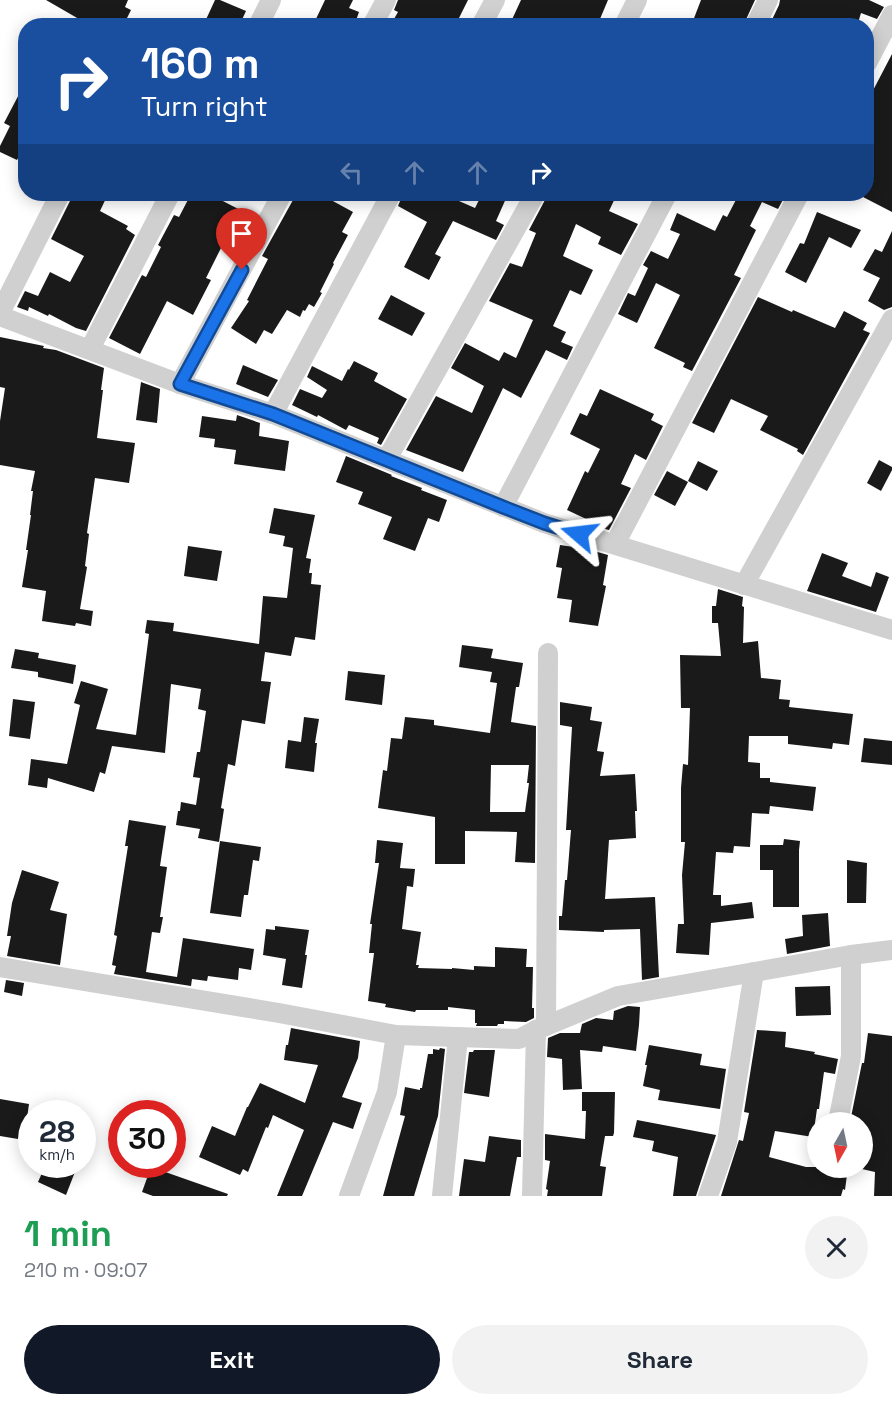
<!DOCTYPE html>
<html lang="en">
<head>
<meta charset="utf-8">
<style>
	:root { --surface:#fff; --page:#f2f2f3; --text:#1f2937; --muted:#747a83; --accent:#111827 }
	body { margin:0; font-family:"Space Grotesk",sans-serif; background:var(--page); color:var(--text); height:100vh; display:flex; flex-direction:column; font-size:22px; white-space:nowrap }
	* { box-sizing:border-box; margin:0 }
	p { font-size:20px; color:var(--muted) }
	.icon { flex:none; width:33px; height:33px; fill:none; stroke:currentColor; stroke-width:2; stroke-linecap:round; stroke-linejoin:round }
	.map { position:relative; height:1196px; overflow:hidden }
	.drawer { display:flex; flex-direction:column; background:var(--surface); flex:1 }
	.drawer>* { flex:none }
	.banner { position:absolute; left:18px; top:18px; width:856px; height:183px; border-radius:24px; box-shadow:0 3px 15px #0003; background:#1a4fa0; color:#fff; overflow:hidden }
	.needle { width:39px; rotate:189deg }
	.controls { position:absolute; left:807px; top:1112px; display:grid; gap:12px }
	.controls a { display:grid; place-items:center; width:66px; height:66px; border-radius:50%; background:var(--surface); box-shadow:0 3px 15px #0003; font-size:30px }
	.speed { position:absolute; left:18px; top:1100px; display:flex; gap:12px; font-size:30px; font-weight:700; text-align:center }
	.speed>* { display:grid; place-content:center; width:78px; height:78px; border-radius:50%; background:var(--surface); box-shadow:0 3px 15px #0003; line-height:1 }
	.speed small { font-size:15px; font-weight:400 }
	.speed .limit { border:9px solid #d22; background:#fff; color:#111 }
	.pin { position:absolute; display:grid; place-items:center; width:51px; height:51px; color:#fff; margin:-62px -26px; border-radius:50% 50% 50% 0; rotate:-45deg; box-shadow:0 0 6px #0007 }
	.pin .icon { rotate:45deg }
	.me { position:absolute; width:66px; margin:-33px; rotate:287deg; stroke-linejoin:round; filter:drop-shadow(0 0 4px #0008) }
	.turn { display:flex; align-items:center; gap:21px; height:126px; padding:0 24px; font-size:27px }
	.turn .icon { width:78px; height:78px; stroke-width:2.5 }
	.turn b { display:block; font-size:42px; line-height:51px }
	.lanes { display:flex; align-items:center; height:57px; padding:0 24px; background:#0003; justify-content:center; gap:30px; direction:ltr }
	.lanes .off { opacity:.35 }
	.round { display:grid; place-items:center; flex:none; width:63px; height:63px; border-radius:32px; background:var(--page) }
	.overview { display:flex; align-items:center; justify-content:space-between; height:102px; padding:0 24px }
	h1 { font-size:36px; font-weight:800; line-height:45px; color:#1e9e55 }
	.cta { display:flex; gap:12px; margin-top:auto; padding:12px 24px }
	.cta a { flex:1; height:69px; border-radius:36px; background:var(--accent); color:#fff; font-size:24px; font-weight:800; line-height:69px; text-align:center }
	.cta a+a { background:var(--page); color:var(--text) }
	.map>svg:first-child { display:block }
</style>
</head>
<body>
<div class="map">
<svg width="892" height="1196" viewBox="0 0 892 1196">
	<rect width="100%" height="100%" fill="#fff"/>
	<g fill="#1a1a1a" fill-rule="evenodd">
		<path d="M46,0h82l-3,7 6,3 -8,16h-32z"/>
		<path d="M215,0h5l26,11 -7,15h-36z"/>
		<path d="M325,0h28l-4,8 10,4 -5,14h-30l-9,-5z"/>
		<path d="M398,0h70l-13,26h-65l8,-14 -4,-2z"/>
		<path d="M521,0h87l-11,26h-88z"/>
		<path d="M701,0h54l-12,26h-52z"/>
		<path d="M780,0h89l15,7 -7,12 -16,-6 -4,13h-14l-17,-6 -2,6h-55l10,-21z"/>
		<path d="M892,54v158l-29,-15 2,-3h2v-92z"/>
		<path d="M26,81v62l-9,17 -17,-8v-6l10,-20 -6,-3z"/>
		<path d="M72,194h36l-8,17 28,15 -2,3 9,6 -49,96 -10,-3 -27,-14 -1,2 -19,-9 -1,4 -11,-4 8,-16 13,5 12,-24 20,10 14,-26 -33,-17 20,-40z"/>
		<path d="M191,194h31l-3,5 27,14 -14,28 -6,-3 -20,40 5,2 -18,35 -26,-14 -27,53 -31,-16 33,-63 4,2 15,-30 -3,-2 16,-30 5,2z"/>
		<path d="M294,194h40l-3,6 22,12 -11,20 6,3 -15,28 1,1 -14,28 2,1 -8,14 -5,-3 -4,7 -2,-1 -3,7 -13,-7 -15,24 -8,-4 -8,14 -25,-16 18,-27 -2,-1 21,-41 -6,-3 31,-56z"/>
		<path d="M403,194h40l32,14 7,-14h26l-12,27 8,4 -8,15 -43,-19 -18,33 6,3 -12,23 -25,-13 23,-45 -29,-16z"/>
		<path d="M547,194h70l-8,17 29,13 -17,31 -23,-11 3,-7 -25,-13 -13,32 30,14 -12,25 -11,-5 -17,36 13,6 -5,10 12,5 -6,13 -21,-10 -25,48 -18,-10 -40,84 -57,-22 30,-54 36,17 12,-27 -33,-18 14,-25 34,18 5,-9 12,6 17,-38 -44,-19 21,-38 12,4 14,-34 -7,-3 16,-30z"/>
		<path d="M739,194h47l-8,15 -16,-7 -12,24 6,4 -22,45 7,3 -49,93 -9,-4 2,-4 -31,-15 26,-53 -24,-12 -19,40 -19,-9 10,-21 7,3 13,-28 -5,-3 8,-14 17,8 12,-25 -10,-4 7,-17 38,18 8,-16 4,2z"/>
		<path d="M817,212l44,18 -10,18 -22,-11 -23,46 -21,-11 15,-29 4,1z"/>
		<path d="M892,231v76l-8,3 -16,-9 12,-23 -17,-8 12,-21 7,3z"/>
		<path d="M391,295l34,18 -13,23 -34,-17z"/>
		<path d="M758,297l34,15 1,-2 42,18 9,-17 23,12 -4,7 7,3 -67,122 -6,-4 1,-2 -38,-19 8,-14 -37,-17 -17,34 -22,-10z"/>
		<path d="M0,337l44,9 -1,2 13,2 48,18 -3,22h2l-6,48 38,5 -6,40 -34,-5 -8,55 2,1 -4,32 2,1 -7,42 13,2 -2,15 -15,-3 -1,3 -33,-5 4,-30 -24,-4 6,-37h-2l5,-35h-1l3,-24h-2l4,-20 -35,-6v-44l5,-33 -5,-1z"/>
		<path d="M354,361l24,12 -4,8 33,18 -26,46 -4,-2 2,-5 -30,-13 -3,5 -28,-15 -1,2 -25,-12 8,-16 22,9 5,-8 -20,-13 5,-11 30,15 6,-12 1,1z"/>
		<path d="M243,365l35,15 -10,17 -32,-13z"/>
		<path d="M141,382l19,7 -3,34 -21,-3z"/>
		<path d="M600,389l54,25 -3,6 12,6 -17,34 -11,-6 -14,30 10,4 -22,42 -11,-3 1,-2 -32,-15 18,-39 3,2 12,-24 -30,-15 10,-21 7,3z"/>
		<path d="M237,415l23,8 -1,13 30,5 -4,30 -51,-7 2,-14 -22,-3 1,-8 -16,-2 3,-21 34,5z"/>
		<path d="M346,456l46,19 -1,1 31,12 -1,2 26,10 -8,22 -11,-4 -13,33 -32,-12 9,-22 -34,-13 5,-12 -27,-10z"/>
		<path d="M879,460l13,7v3l-11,21 -14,-8z"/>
		<path d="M698,461l20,10 -11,20 -19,-10z"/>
		<path d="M667,471l21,11 -13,24 -21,-11z"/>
		<path d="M274,508l41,7 -9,43 5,1 -2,14h3l-1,11 10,1 -6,55 -20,-3 -4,19 -26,-4 -4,29 10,1 -6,42 -23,-4 -7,46 -7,-2 -7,44 3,1 -5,33 -21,-4 2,-9 -24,-4 2,-14h2l1,-9 15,3 4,-27 -7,-1 4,-25h3l6,-41 -8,-2 3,-20 -30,-5 -6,69 -53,-7 -7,28 -5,-2 -6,20 -46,-14 -1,10 -19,-3 3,-26 36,5 13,-59 -6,-2 7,-22 27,8 -12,40 40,6 13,-101 -4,-1 2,-13 27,3 -1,8 86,13 4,-48 24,2 6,-50 -10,-2 2,-10 -16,-3z"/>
		<path d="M560,545l27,4 21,6 -5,30 3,1 -8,40 -29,-4 3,-22 -15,-2 5,-30 -6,-1z"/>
		<path d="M188,546l34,5 -5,30 -33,-5z"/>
		<path d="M822,553l26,10 -6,13 29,11 5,-15 13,5 -13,35 -69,-21z"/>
		<path d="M718,589l25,8 -1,9 2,1 -1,36 15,-2 3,37 20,2 -2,19 11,1 -1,7 64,7 -4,31 -16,-2 -1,6 -44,-5v-8h-39l-1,26 12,1v15h10v4l46,5 -3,24 -43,-5 -1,8 -17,-1 -2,34 -16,-1 -1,7 -17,-1 -3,43h8v11l31,-4 2,16 -43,5 -2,32 -33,-2 2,-29h6l-2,-49 3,-33h-4v-54l2,-24 5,1 2,-57h-9l-1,-53 41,1 -3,-33h-6v-17h4z"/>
		<path d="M462,645l31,4 -2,9 32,5 -4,24h-3l-5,35 25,4 -1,137 -20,-1 2,-30 -52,-1v33h-30v-47l-57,-9 5,-38 4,1 4,-33 11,1 3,-22 29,3v5l56,8 7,-50 -7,-1 2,-10 -33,-5zM491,765h38l-2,18h2l-4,29h-35z"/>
		<path d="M15,649l24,4 -1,5 38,7 -3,19 -35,-7v-5l-27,-4z"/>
		<path d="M348,671l37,4 -3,30 -37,-5z"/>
		<path d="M13,699l22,3 -5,37 -21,-3z"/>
		<path d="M560,702l32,5 -2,13 12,2 -5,29 7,1 -4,24 35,-2 2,37h-2l1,27 -27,2 -4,59 50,-2 4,80 -17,3 -2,-51 -36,1v2l-45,-2v-14h3l3,-36h2l4,-50h-5l6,-103 -12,-2z"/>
		<path d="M304,717l15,2 -4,24h2l-3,29 -29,-4 3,-28 13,2z"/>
		<path d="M864,738l28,3v24l-31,-3z"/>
		<path d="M129,820l37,6 -6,40 7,1 -7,50h3l-3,16 -8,-1 -6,40 31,5 6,-39 71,11 -3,21 -12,-2 -1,12 -30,-4 -1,5 -15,-2 -1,7 -77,-12 2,-8 -4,-1 5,-29 -3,-1 14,-89h-3z"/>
		<path d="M784,839l16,2 -1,9v57h-26v-37h-13v-25h23z"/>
		<path d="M377,840l26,3 -3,25 15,1 -2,18 -6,-1 -5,43 19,3 -5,33h3l-1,3 34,1v-1l22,2v-4l21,1v-20l32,2 -1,18h7l-1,41h2v10l-8,4 -22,-1v3h-6l-1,2h-21l1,-3h-2v-13l-27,-3v3h-32l-1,2 -30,-5 1,-3 -18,-3 6,-48h-5l3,-29h-2l9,-61h-4z"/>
		<path d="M220,841l41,6 -2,14 -6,-1 -5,35h-4l-3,22 -31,-4z"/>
		<path d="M847,860l20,3 -1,40h-19z"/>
		<path d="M22,870l37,12 -9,28 17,4 -7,51 -53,-9 4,-20h-4l5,-33z"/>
		<path d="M828,913l2,33 -43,8 -2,-15 18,-3 -1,-21z"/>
		<path d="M275,926l34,4 -4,25h2l-5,33 -20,-3 4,-26 -23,-4 3,-26 9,1z"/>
		<path d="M6,980l18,3 -2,13 -18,-4z"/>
		<path d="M830,986l1,29 -35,1 -1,-29z"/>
		<path d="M628,1006l12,1 -1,18 -3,26 -33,-5 -1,6 -22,-2 2,39 -19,1 -1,-31 -15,-2 1,-19 12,-5h20l2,-9 14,-6 17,2 1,-9z"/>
		<path d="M291,1028l69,13 -2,17 -16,39 20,6 -9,26 -20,-7 -31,74h-25l27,-66 -31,-15 -5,13 -2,-1 -18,45 -5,-3 -3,6 -41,-18 13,-31 23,10 12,-29h1l12,-24 45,20 13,-38 -34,-5 2,-15h2z"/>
		<path d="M757,1030l29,2 -1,15 30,5 -1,2 24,5 -3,15 -11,-2 -5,37h-2l-4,28 -38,-6 -6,26 37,10h42l-3,23 -2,-1 -2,7h-120l18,-56 4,1 6,-28 -5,-1z"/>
		<path d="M868,1033l24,3v160h-18l1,-24 -13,-3v-47h-12l12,-59h2z"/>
		<path d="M649,1045l53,9 -2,11 26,4 -6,40 -62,-9 2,-10 -17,-4 4,-21h-2z"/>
		<path d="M440,1048l5,1 -7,67 -24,80h-31l22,-80 -5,-1 5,-28 15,3v-2h2l6,-34h5v-5l6,1z"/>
		<path d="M474,1050h21l-6,47 -25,-4 5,-41h4z"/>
		<path d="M582,1092h33l-1,41 -1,3h-8l-5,30 6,1 -4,29h-55l1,-6 -2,-1 4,-28 -5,-1v-26l40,5 1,-28h-4z"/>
		<path d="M0,1099l29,5 -5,36 -24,-4z"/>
		<path d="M637,1120l79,15 -20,61h-23l5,-39 -26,-6 2,-10 -21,-4z"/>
		<path d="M489,1136l32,4v17h-4l-7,39h-51l5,-37 21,3z"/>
		<path d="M46,1164h32l-12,31 -28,-13z"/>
		<path d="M151,1167l77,27 -1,2h-74l-11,-4z"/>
	</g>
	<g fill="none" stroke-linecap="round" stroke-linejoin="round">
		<g stroke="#d0d0d0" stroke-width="20">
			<path d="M258,26l13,-26"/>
			<path d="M372,26l14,-26"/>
			<path d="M481,26l14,-26"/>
			<path d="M624,26l13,-26"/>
			<path d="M755,26l13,-26"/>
			<path d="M867,63l25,-48"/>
			<path d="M0,313l60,-119"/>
			<path d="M0,316l180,68 93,30 271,109 348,107"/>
			<path d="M90,349l80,-155"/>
			<path d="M180,384l102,-190"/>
			<path d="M273,414l118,-220"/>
			<path d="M387,459l148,-265"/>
			<path d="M503,507l164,-313"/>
			<path d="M615,544l184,-350"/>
			<path d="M744,585l148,-266"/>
			<path d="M0,967l279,46 117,22 123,4 17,-9 82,-34 233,-41 41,-5"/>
			<path d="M546,1026l2,-373"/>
			<path d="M838,1122l13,-66v-101"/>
			<path d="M349,1196l38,-104 9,-57"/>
			<path d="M442,1196l16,-159"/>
			<path d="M532,1196l4,-166"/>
			<path d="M708,1196l19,-54 27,-170"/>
		</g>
	</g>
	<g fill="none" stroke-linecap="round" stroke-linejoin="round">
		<defs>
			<path id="route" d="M242,270l-62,114 93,30 230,93 41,16 35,11"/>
		</defs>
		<use href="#route" stroke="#114b97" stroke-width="15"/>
		<use href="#route" stroke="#1a73e8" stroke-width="10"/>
	</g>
</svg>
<div class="controls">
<a><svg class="needle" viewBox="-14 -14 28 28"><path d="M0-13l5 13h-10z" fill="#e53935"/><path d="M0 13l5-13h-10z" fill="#747a83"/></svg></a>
</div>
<div class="speed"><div>28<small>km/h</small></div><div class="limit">30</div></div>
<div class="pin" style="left:242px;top:270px;background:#d93025"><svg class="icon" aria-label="arrive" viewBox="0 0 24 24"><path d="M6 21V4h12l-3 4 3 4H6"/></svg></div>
<svg class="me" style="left:579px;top:534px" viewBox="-20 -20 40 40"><path d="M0-17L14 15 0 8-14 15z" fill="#1a73e8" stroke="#fff" stroke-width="4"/></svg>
<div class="banner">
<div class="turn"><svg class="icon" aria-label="right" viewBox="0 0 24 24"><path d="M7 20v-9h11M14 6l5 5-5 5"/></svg><div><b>160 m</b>Turn right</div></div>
<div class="lanes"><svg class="icon off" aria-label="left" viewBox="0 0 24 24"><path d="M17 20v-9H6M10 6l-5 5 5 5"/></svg><svg class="icon off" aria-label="ahead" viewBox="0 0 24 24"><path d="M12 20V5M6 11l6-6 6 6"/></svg><svg class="icon off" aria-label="ahead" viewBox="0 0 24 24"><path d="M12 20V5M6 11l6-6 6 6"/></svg><svg class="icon" aria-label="right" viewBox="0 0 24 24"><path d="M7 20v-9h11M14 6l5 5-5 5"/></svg></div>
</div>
</div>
<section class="drawer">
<div class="overview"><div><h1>1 min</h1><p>210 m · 09:07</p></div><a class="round"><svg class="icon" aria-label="close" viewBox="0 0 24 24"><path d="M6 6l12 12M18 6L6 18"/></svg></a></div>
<div class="cta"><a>Exit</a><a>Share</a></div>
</section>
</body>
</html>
